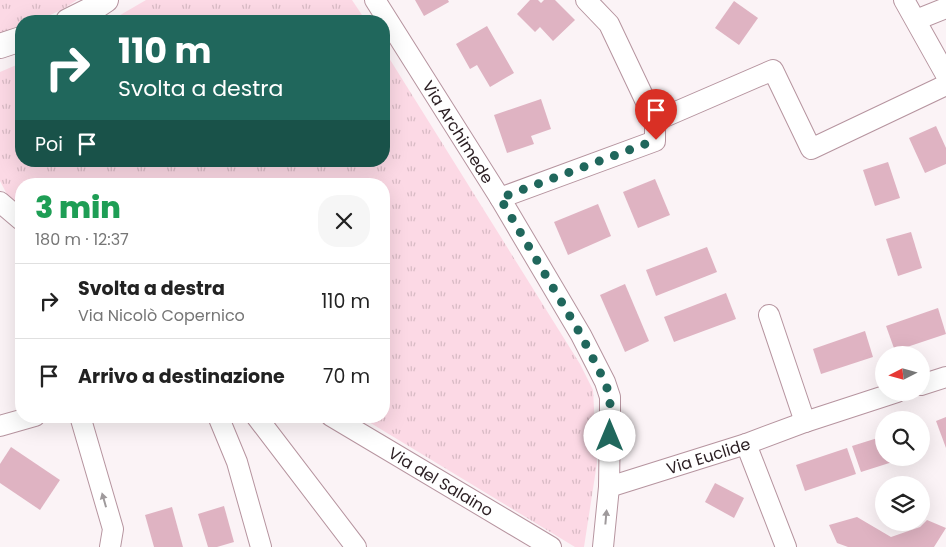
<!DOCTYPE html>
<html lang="it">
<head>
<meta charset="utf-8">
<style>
	:root { --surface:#fff; --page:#f6f6f6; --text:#222; --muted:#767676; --line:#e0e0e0 }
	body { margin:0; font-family:Poppins,sans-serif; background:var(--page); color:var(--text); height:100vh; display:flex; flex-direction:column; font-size:19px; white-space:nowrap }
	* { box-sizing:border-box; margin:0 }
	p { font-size:16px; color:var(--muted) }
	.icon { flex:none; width:28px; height:28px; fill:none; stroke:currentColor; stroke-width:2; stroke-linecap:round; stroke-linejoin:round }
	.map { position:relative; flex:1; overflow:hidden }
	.details { position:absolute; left:15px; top:178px; width:375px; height:245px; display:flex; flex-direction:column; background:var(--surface); border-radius:20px; box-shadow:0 5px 20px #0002 }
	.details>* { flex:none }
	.top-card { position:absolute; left:15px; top:15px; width:375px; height:152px; border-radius:20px; box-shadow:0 5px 20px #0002; background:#20675c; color:#fff; overflow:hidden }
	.needle { width:32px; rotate:264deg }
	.fabs { position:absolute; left:875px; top:346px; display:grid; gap:10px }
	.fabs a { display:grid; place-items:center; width:55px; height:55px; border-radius:50%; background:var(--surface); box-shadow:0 5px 20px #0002; font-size:25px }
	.pin { position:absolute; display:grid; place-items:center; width:42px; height:42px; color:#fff; margin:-51px -21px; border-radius:50% 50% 50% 0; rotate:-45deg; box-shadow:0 0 5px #0007 }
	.pin .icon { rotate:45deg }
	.me { position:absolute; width:55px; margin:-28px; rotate:0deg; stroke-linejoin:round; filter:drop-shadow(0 0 4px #0008) }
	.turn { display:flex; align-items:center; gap:18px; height:105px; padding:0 20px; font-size:22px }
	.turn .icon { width:65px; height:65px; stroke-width:2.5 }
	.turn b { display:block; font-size:35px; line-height:42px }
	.then { display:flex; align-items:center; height:48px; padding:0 20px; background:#0003; gap:10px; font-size:19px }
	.round { display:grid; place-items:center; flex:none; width:52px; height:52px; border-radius:20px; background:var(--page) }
	.head { display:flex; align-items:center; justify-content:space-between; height:85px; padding:0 20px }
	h1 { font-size:30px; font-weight:800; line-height:38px; color:#1e9e55 }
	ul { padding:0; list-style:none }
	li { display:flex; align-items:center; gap:15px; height:75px; padding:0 20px; border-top:1px solid var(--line) }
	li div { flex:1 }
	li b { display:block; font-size:19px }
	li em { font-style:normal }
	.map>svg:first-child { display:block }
</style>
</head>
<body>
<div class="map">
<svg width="946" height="547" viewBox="0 0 946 547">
	<defs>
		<pattern id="grass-tufts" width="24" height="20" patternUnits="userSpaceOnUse" patternTransform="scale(1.25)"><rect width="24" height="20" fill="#fcd9e5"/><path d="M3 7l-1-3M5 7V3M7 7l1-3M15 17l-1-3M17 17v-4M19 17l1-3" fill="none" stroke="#d8bac4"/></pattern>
	</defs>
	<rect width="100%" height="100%" fill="#fbf3f6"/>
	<g fill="url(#grass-tufts)">
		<path d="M0,0h77c-16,11 -35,21 -56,21v4l-21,8z"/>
		<path d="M146,0h206l14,21h-256z"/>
		<path d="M384,50l196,314 13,26 4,73 -13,84h-9l-216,-131h25v-232h-363v24l-10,-6 -11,-21v-109l21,-9v98h363z"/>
	</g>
	<g fill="#dfb3c2">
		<path d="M415,0h33l1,2 -25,14z"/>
		<path d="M530,0h8l3,3 3,-3h11l20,20 -22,21 -13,-14 -5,5 -18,-18z"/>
		<path d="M734,1l24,17 -19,27 -24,-17z"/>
		<path d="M487,26l27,47 -24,14 -13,-22 -7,4 -14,-25z"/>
		<path d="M541,99l10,30 -20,7 3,8 -27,9 -13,-38z"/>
		<path d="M936,126l10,22v16l-21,9 -16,-35z"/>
		<path d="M888,162l12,36 -25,8 -12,-36z"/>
		<path d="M655,179l15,36 -32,13 -15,-36z"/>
		<path d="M598,204l13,32 -43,19 -14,-33z"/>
		<path d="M911,232l11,36 -24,8 -12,-37z"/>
		<path d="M707,247l10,25 -61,24 -10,-26z"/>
		<path d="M625,284l24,57 -24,11 -25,-57z"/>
		<path d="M726,293l10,26 -62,23 -10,-25z"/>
		<path d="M938,308l8,26 -51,17 -9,-25z"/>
		<path d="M865,331l8,26 -52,17 -8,-25z"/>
		<path d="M946,417v31l-10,-27z"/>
		<path d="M884,436v22h21l-44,14 -9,-26z"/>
		<path d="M11,447l49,33 -20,30 -40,-27v-19z"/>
		<path d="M847,448l9,26 -51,17 -9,-26z"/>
		<path d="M715,483l29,15 -10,20 -29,-16z"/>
		<path d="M224,506l10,36 -17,5h-9l-10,-33z"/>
		<path d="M172,507l11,40h-29l-9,-32z"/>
		<path d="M857,517l34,20 29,-10 7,-7 19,8 -12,19h-86l-11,-4 -8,-18z"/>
	</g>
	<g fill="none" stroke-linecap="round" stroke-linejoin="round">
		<defs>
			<g id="minor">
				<path id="s1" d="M375,0l125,198 81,137 24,47 5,15v22l-1,68 -6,60"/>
				<path d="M586,0l23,24 46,97"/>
				<path d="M904,0l42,75"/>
				<path d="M916,20l30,-12"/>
				<path d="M500,198l155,-57v-20l118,-51 38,79 135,-64"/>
				<path d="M0,202l21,18"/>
				<path d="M769,315l36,107"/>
				<path d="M921,385l25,-8"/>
				<path d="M80,416l33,113 -3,18"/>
				<path d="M218,416l19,46 24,85"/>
				<path d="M256,416l100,131"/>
				<path id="s2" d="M331,416l220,131"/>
				<path d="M0,426l35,-10"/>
				<path d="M746,444l40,103"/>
				<path id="s3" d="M609,487l137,-43 59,-22 92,-30"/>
			</g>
			<g id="tertiary">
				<path d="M68,21l26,-13 12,-8"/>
				<path d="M0,46l21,-7"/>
			</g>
		</defs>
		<use href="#minor" stroke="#b6949f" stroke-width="22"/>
		<use href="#tertiary" stroke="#b6949f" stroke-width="26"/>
		<use href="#minor" stroke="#fff" stroke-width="20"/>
		<use href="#tertiary" stroke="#fff" stroke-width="24"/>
	</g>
	<defs><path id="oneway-solid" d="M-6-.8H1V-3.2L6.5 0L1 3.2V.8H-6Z" transform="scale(1.25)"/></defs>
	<g fill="#9f9a9c">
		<use href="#oneway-solid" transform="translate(104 500) rotate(-106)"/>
		<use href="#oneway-solid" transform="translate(606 517) rotate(-85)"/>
	</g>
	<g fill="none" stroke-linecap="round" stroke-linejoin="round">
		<path stroke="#20675c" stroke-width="9" stroke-dasharray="0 16.2" d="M610,436v-39l-5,-15 -24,-47 -81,-137 156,-58"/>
	</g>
	<g text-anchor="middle" stroke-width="4" stroke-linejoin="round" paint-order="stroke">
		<g font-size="16" fill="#2a1e22" stroke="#fff">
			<text dy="6" stroke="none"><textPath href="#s1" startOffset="156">Via Archimede</textPath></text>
			<text dy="6" stroke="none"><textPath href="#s3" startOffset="104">Via Euclide</textPath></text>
			<text dy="6" stroke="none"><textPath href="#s2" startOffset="128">Via del Salaino</textPath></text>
		</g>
	</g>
</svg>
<div class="fabs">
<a><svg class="needle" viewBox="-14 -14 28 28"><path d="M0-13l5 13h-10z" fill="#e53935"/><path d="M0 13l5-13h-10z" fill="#767676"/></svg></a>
<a><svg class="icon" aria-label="search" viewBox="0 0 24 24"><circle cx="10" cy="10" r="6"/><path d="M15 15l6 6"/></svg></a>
<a><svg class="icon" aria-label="layers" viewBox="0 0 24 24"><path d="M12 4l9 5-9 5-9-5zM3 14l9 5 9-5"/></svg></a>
</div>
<div class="pin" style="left:656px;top:140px;background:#d93025"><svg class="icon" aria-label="arrive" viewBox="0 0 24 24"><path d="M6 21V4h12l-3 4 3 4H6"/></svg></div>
<svg class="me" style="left:610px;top:436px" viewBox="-20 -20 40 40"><circle r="19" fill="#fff"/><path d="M0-13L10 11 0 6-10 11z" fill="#20675c"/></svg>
<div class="top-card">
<div class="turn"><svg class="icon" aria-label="right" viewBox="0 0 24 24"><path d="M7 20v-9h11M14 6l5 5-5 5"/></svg><div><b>110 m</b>Svolta a destra</div></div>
<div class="then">Poi<svg class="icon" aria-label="arrive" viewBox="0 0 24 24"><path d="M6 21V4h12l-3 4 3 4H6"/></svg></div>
</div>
<section class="details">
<div class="head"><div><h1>3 min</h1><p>180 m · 12:37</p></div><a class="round"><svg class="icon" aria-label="close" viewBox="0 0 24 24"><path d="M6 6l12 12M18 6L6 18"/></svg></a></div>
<ul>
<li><svg class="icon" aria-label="right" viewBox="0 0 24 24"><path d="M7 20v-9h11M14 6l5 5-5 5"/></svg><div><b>Svolta a destra</b><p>Via Nicolò Copernico</p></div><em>110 m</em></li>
<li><svg class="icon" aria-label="arrive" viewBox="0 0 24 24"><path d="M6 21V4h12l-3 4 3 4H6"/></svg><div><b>Arrivo a destinazione</b></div><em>70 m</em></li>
</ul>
</section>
</div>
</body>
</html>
